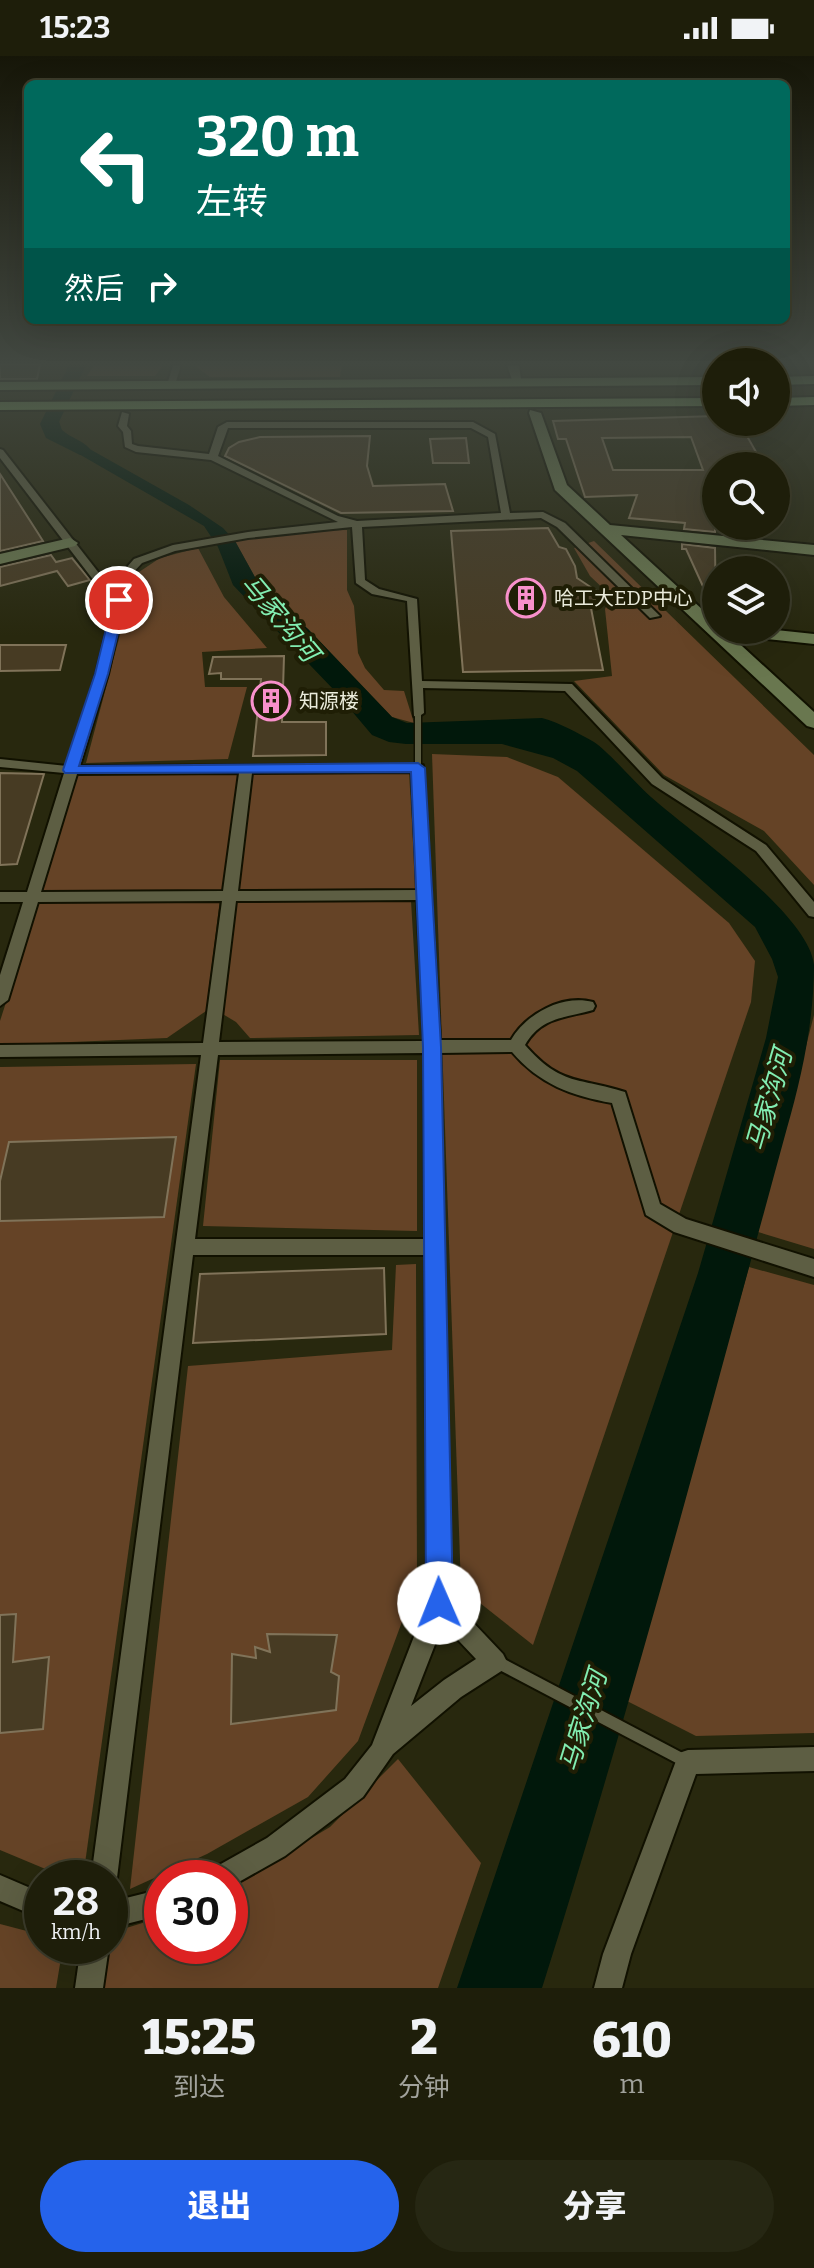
<!DOCTYPE html>
<html lang="zh">
<head>
<meta charset="utf-8">
<style>
	:root { --surface:#1e1e0a; --page:#262713; --text:#f1f3f6; --muted:#a1a29c; --line:#3c3c2b; --accent:#2563eb }
	body { margin:0; font-family:Bitter,"Noto Sans SC",serif; background:var(--page); color:var(--text); height:100vh; display:flex; flex-direction:column; font-size:30px; white-space:nowrap }
	* { box-sizing:border-box; margin:0 }
	p { font-size:26px; color:var(--muted) }
	.icon { flex:none; width:44px; height:44px; fill:none; stroke:currentColor; stroke-width:2; stroke-linecap:round; stroke-linejoin:round }
	.map { position:relative; height:1932px; overflow:hidden }
	.panel { display:flex; flex-direction:column; background:var(--surface); flex:1 }
	.panel>* { flex:none }
	.banner { position:absolute; left:24px; top:24px; width:766px; height:244px; border-radius:12px; box-shadow:0 8px 32px #0002,0 0 0 2px var(--line); background:#00695c; color:#fff; overflow:hidden }
	.controls { position:absolute; left:702px; top:292px; display:grid; gap:16px }
	.controls a { display:grid; place-items:center; width:88px; height:88px; border-radius:50%; background:var(--surface); box-shadow:0 8px 32px #0002,0 0 0 2px var(--line); font-size:40px }
	.speed { position:absolute; left:24px; top:1804px; display:flex; gap:16px; font-size:40px; font-weight:700; text-align:center }
	.speed>* { display:grid; place-content:center; width:104px; height:104px; border-radius:50%; background:var(--surface); box-shadow:0 8px 32px #0002,0 0 0 2px var(--line); line-height:1 }
	.speed small { font-size:20px; font-weight:400 }
	.speed .limit { border:12px solid #d22; background:#fff; color:#111 }
	.pin { position:absolute; display:grid; place-items:center; width:68px; height:68px; color:#fff; margin:-34px; border:4px solid #fff; border-radius:50%; box-shadow:0 2px 8px #0007 }
	.me { position:absolute; width:88px; margin:-44px; rotate:359deg; stroke-linejoin:round; filter:drop-shadow(0 0 6px #0008) }
	.turn { display:flex; align-items:center; gap:28px; height:168px; padding:0 40px; font-size:36px }
	.turn .icon { width:104px; height:104px; stroke-width:2.5 }
	.turn b { display:block; font-size:56px; line-height:68px }
	.then { display:flex; align-items:center; height:76px; padding:0 40px; background:#0003; gap:16px; font-size:30px }
	.eta { display:flex; justify-content:space-evenly; align-items:center; height:136px; text-align:center }
	.eta b { font-size:48px; font-weight:800; line-height:56px }
	.action { display:flex; gap:16px; margin-top:auto; padding:16px 40px }
	.action a { flex:1; height:92px; border-radius:48px; background:var(--accent); color:#fff; font-size:32px; font-weight:800; line-height:92px; text-align:center }
	.action a+a { background:var(--page); color:var(--text) }
	.status { display:flex; justify-content:space-between; align-items:center; height:56px; padding:0 40px; background:var(--surface); direction:ltr }
	.status svg { height:22px; fill:currentColor }
	.map>svg:first-child { display:block }
</style>
</head>
<body>
<div class="status"><b>15:23</b><svg viewBox="0 0 49 12"><path d="M0 12V9h3v3zM5 12V6h3v6zM10 12V3h3v9zM15 12V0h3v12zM26 1h20v11H26zM47 4h2v5h-2z"/></svg></div>
<div class="map">
<svg width="814" height="1932" viewBox="0 0 814 1932">
	<rect width="100%" height="100%" fill="#28280e"/>
	<g fill="#654326">
		<path d="M94,309h69l-8,11h-68z"/>
		<path d="M194,309h148l-2,12h-130z"/>
		<path d="M347,474v60l7,16 4,47 7,15 19,22 20,1 10,32 -22,-6 -84,-88 -47,-41 -26,-47 67,-10z"/>
		<path d="M594,485l220,214v130l-50,-54 -100,-56 -90,-94 38,-5 -7,-67 6,-13 -21,-20 -16,-28z"/>
		<path d="M198,492l26,49 43,51 -65,4 3,35h42l-19,72 -142,4 50,-189 24,-16z"/>
		<path d="M432,698l75,3 51,20 171,146 26,38 -4,41 -218,643 -72,-57z"/>
		<path d="M409,716l7,118h-179l15,-116z"/>
		<path d="M240,718l-16,116h-181l33,-115z"/>
		<path d="M220,843l-14,112 -39,27 -167,7v-24l39,-121z"/>
		<path d="M236,843l175,2 8,134 -169,3 -14,-16 -15,-9z"/>
		<path d="M814,959v234l-56,-17z"/>
		<path d="M220,1004h197v171l-214,-5z"/>
		<path d="M196,1008l-113,814h-16l-67,-28v-783z"/>
		<path d="M416,1208l1,317 -59,160 -50,56 -101,57 -77,35 58,-523 204,-16 4,-85z"/>
		<path d="M749,1211l65,18v448l-118,3 -69,-35z"/>
		<path d="M398,1703l83,104 -43,125h-335l7,-55 52,-16v29h68v-59l100,-60z"/>
		<path d="M0,1868l42,11v11h21l-7,42h-56z"/>
	</g>
	<path fill="#01180b" d="M45,365h14l4,13 126,71 34,23 12,13 26,47 47,41 84,88 15,6 135,-5c18,5 36,15 52,24 14,9 42,42 57,55 39,35 158,117 163,168 0,55 -12,111 -27,163 -12,44 -24,88 -36,132 -66,244 -133,488 -209,728h-85l241,-715 68,-235 12,-61 -6,-18 -17,-32 -178,-156 -24,-13 -51,-14h-96l-17,-2 -17,-7 -38,-45 -101,-105 -15,-38 -14,-21 -146,-84 -9,-9z"/>
	<g fill="none" stroke-linecap="round" stroke-linejoin="round">
		<path fill="#01180b" fill-rule="evenodd" d="M69,309h17l-28,59c6,13 23,14 32,25l-3,4 -7,2 -34,-17 -6,-14z"/>
	</g>
	<g fill="#473b23" stroke="#807359" stroke-width="2" fill-rule="evenodd">
		<path d="M0,309h40l-3,14h-37z"/>
		<path d="M716,360v6h23l25,44h-48l-1,66 -31,-3 1,-6 -56,-5 8,-23 -52,2 -19,-58h-8l-5,-18zM691,381l12,33h-90l-11,-32z"/>
		<path d="M370,380l-3,30 6,20 72,-2 8,27 -112,2 -116,-57 4,-8 10,-6 21,-5z"/>
		<path d="M466,382l3,25h-36l-3,-24z"/>
		<path d="M0,418l36,56 7,11 -43,10z"/>
		<path d="M548,472l11,19 7,2 9,17 2,12 24,16 -11,9 13,67 -140,2 -12,-141z"/>
		<path d="M682,488l33,4 1,67 -30,-66h-4z"/>
		<path d="M51,499l5,7 16,-4 18,22 -22,6 -11,-15 -57,15v-19z"/>
		<path d="M0,589h66l-6,25 -60,1z"/>
		<path d="M284,600l-2,66h44v33l-73,1 8,-77h-40v-6l-12,1 4,-17z"/>
		<path d="M0,717l44,1 -27,90 -17,1z"/>
		<path d="M176,1081l-12,80 -164,4v-40l9,-39z"/>
		<path d="M384,1212l2,66 -193,9 7,-69z"/>
		<path d="M16,1558l-3,48 36,-5 -6,72 -43,4v-118z"/>
		<path d="M267,1578l70,1 -6,37 8,4 -3,34 -105,14 1,-70 24,4 -1,-11 15,5z"/>
	</g>
	<g fill="none" stroke-linecap="round" stroke-linejoin="round">
		<defs>
			<path id="lane-far1" d="M418,657v55"/>
			<path id="lane" d="M497,1606l190,100"/>
			<g id="street">
				<path d="M173,309h8l-6,20 -4,2 -4,-2z"/>
				<path d="M122,356l7,2 -2,12 4,5 1,13 6,2 71,8 9,-27 9,-5h246l22,12 15,79 33,-1 22,11 95,93 -10,2 -93,-91 -16,-9 -179,9 3,53 14,9 38,10 5,82 150,3 90,94 104,67 48,57v15l-5,-1 -53,-65 -104,-67 -87,-93 -142,-3 1,25 -6,4 -4,-1 -7,-115 -35,-7 -16,-11 -4,-56 -104,11 -73,13 -33,12 -12,13 -22,98 -28,92 343,-1 17,275h71c15,-26 51,-46 82,-38l2,4 -2,4c-28,8 -52,7 -68,35 37,42 54,32 100,47l35,112 26,15 128,40v18l-140,-45 -28,-17 -34,-112c-40,-7 -73,-19 -100,-51l-72,1 10,545 53,56 4,8 -4,8 -42,27 -68,57 -30,43 -78,59 -55,31v-9h-22l4,-9 55,-31 78,-59 27,-34 55,-142 -2,-348h-232l-76,623 -7,11v-11h-19l110,-823 -201,2v-12l203,-2 19,-142 -184,1 -30,98 -8,6v-31l23,-73h-23v-10h27l37,-119 -64,-6v-8l67,7 29,-92 24,-99 14,-16 39,-14 75,-13 90,-10 -127,-62 -75,-8 -11,-5 -2,-15 -5,-6zM228,372h243l17,9 13,76 -144,8 -19,-5 -120,-60zM412,716l5,118 -179,1 14,-118zM239,717l-16,118 -182,1 36,-118zM417,844l7,141 -205,1 17,-141zM424,997l1,186h-230l23,-184zM443,1568l33,35 -32,21 -33,26z"/>
				<path d="M0,393l3,1 106,136v4h-8l-101,-132z"/>
				<path d="M814,1691v24l-118,3 -65,180 -9,34h-28l9,-34 76,-201 9,-3z"/>
				<path d="M0,1819l42,18v26l-42,-18z"/>
				<path d="M162,1833v26l-52,13v-26z"/>
				<path d="M81,1890h28l-6,42h-28z"/>
			</g>
			<g id="secondary">
				<path d="M507,309h12l3,21h-8z"/>
				<path d="M530,354l11,3 26,72 43,40 204,20v10l-193,-20 95,87v8h60l38,4v10l-84,-9 84,77v16l-7,-2 -252,-236 -26,-77z"/>
				<path d="M70,482l8,5 -3,3 -75,18v-10z"/>
			</g>
			<g id="highway">
				<path d="M814,320v8l-38,1v-8z"/>
				<path d="M716,321v8l-716,5v-8z"/>
				<path d="M814,341v8l-38,1v-8z"/>
				<path d="M716,342v8l-716,4v-8z"/>
			</g>
		</defs>
		<use href="#lane-far1" stroke="#110" stroke-width="9"/>
		<use href="#lane" stroke="#110" stroke-width="16"/>
		<use href="#street" stroke="#110" stroke-width="4"/>
		<use href="#secondary" stroke="#110" stroke-width="4"/>
		<use href="#highway" stroke="#110" stroke-width="4"/>
		<use href="#lane-far1" stroke="#5d5e43" stroke-width="6"/>
		<use href="#lane" stroke="#5d5e43" stroke-width="12"/>
		<use href="#street" fill="#5d5e43" fill-rule="evenodd"/>
		<use href="#secondary" fill="#69774f" fill-rule="evenodd"/>
		<use href="#highway" fill="#86b06a" fill-rule="evenodd"/>
	</g>
	<linearGradient id="sky" x2="0" y2="1"><stop stop-color="#161608"/><stop offset="0.53" stop-color="#424841"/><stop offset="1" stop-color="#424841" stop-opacity="0"/></linearGradient>
	<rect width="814" height="580" fill="url(#sky)"/>
	<path fill="#2563eb" stroke="#184099" stroke-width="2" d="M119,540l7,4 -18,74 -29,92 339,-3 7,5 16,279 12,556 -4,9 -10,4 -9,-4 -4,-9 -3,-556 -12,-275 -346,1 -2,-3 32,-96 18,-74z"/>
	<defs>
		<symbol id="building-ring" viewBox="-11 -11 22 22"><circle r="9.5" fill="#1f1e05" stroke="#f890cb" stroke-width="1.5"/><path d="M-4-6H4V6H1V3H-1V6H-4ZM-2.5-4.3h1.7v1.8h-1.7ZM.8-4.3h1.7v1.8H.8ZM-2.5-1h1.7V.8h-1.7ZM.8-1h1.7V.8H.8Z" fill="#f890cb"/></symbol>
	</defs>
	<g fill-rule="evenodd">
		<use href="#building-ring" x="504" y="520" width="44" height="44"/>
		<use href="#building-ring" x="249" y="623" width="44" height="44"/>
	</g>
	<g text-anchor="middle" stroke-width="8" stroke-linejoin="round" paint-order="stroke">
		<g font-size="20" fill="#eaebdb" stroke="#1f1e05" text-anchor="start">
			<text x="554" y="549">哈工大EDP中心</text>
			<text x="299" y="652">知源楼</text>
		</g>
		<g font-size="26" font-style="italic" fill="#82eeb2" stroke="#1f1e05">
			<text transform="translate(280 562) rotate(50)" y="9">马家沟河</text>
			<text transform="translate(769 1044) rotate(-74)" y="9">马家沟河</text>
			<text transform="translate(583 1665) rotate(-73)" y="9">马家沟河</text>
		</g>
	</g>
</svg>
<div class="controls">
<a><svg class="icon" aria-label="sound" viewBox="0 0 24 24"><path d="M4 9h4l5-4v14l-5-4H4zM17 9q2 3 0 6"/></svg></a>
<a><svg class="icon" aria-label="search" viewBox="0 0 24 24"><circle cx="10" cy="10" r="6"/><path d="M15 15l6 6"/></svg></a>
<a><svg class="icon" aria-label="layers" viewBox="0 0 24 24"><path d="M12 4l9 5-9 5-9-5zM3 14l9 5 9-5"/></svg></a>
</div>
<div class="speed"><div>28<small>km/h</small></div><div class="limit">30</div></div>
<div class="pin" style="left:119px;top:544px;background:#d93025"><svg class="icon" aria-label="arrive" viewBox="0 0 24 24"><path d="M6 21V4h12l-3 4 3 4H6"/></svg></div>
<svg class="me" style="left:439px;top:1547px" viewBox="-20 -20 40 40"><circle r="19" fill="#fff"/><path d="M0-13L10 11 0 6-10 11z" fill="#2563eb"/></svg>
<div class="banner">
<div class="turn"><svg class="icon" aria-label="left" viewBox="0 0 24 24"><path d="M17 20v-9H6M10 6l-5 5 5 5"/></svg><div><b>320 m</b>左转</div></div>
<div class="then">然后<svg class="icon" aria-label="right" viewBox="0 0 24 24"><path d="M7 20v-9h11M14 6l5 5-5 5"/></svg></div>
</div>
</div>
<section class="panel">
<div class="eta">
<div><b>15:25</b><p>到达</p></div>
<div><b>2</b><p>分钟</p></div>
<div><b>610</b><p>m</p></div>
</div>
<div class="action"><a>退出</a><a>分享</a></div>
</section>
</body>
</html>
